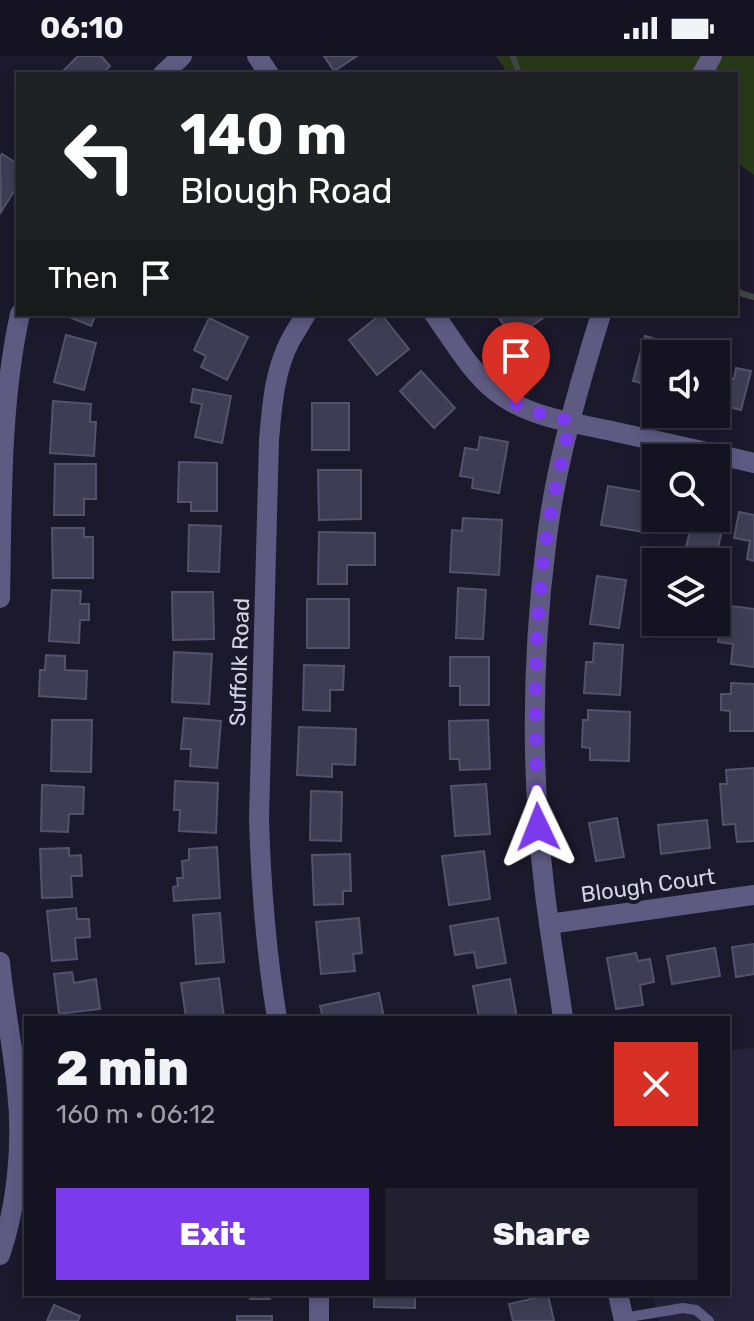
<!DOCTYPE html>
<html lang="en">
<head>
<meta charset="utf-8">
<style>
	:root { --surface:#151322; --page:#22202f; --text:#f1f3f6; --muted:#9d9ea5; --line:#343240; --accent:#7c3aed }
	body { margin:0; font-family:Rubik,sans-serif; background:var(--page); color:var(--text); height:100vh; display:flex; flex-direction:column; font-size:30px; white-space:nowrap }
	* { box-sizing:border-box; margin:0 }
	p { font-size:26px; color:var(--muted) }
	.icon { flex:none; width:44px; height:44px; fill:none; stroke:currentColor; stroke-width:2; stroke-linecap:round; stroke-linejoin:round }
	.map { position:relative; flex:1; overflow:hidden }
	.panel { position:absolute; left:24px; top:960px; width:706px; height:280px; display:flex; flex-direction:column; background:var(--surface); border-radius:0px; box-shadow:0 4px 12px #0003,0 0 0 2px var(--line) }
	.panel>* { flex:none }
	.guide { position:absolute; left:16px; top:16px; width:722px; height:244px; border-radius:0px; box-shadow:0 4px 12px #0003,0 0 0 2px var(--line); background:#202124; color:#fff; overflow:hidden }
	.controls { position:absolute; left:642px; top:284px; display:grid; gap:16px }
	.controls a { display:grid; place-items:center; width:88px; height:88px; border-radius:0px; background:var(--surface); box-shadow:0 4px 12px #0003,0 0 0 2px var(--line); font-size:40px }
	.pin { position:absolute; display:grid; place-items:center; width:68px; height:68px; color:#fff; margin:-82px -34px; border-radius:50% 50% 50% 0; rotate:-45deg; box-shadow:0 0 8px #0007 }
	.pin .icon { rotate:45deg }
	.me { position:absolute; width:88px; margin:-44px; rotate:358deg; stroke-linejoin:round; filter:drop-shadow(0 0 6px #0008) }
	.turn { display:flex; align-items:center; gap:28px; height:168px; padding:0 32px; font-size:36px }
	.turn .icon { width:104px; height:104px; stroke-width:2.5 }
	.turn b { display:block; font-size:56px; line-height:68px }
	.then { display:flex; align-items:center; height:76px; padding:0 32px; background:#0003; gap:16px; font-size:30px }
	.round { display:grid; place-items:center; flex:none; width:84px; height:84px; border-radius:0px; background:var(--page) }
	.summary { display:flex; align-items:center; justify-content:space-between; height:136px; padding:0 32px }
	h1 { font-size:48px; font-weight:800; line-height:60px }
	.action { display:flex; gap:16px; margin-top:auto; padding:16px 32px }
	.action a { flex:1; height:92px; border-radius:0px; background:var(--accent); color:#fff; font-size:32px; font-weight:800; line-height:92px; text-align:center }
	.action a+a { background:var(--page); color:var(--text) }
	.status { display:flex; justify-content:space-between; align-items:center; height:56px; padding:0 40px; background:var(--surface); direction:ltr }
	.status svg { height:22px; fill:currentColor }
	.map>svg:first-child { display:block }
</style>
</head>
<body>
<div class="status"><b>06:10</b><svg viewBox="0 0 49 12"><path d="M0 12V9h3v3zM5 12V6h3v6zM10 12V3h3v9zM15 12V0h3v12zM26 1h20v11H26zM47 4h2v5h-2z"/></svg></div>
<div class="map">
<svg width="754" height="1265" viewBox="0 0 754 1265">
	<rect width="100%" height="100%" fill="#1c192d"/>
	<path fill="#26223b" d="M754,992v273h-95l-7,-27h76v-244z"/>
	<path fill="#283919" d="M496,0h258v119l-18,-13v-88h-241l10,-5z"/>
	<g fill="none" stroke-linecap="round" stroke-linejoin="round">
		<g stroke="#404644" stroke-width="6">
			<path d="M513,0l6,18"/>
			<path d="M736,234l7,4 11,3"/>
		</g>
	</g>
	<g fill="#3f3d53" stroke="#545269" stroke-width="2">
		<path d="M78,0h23l9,10 -8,8h-42z"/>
		<path d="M324,0h33l-23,15z"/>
		<path d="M2,98l16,10v21l-17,27 -1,-55z"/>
		<path d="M65,258h31l-5,12 -27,-11z"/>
		<path d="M381,258l28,35 -32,26 -28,-35z"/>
		<path d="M496,258h50l1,1 -33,24z"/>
		<path d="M209,262l39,19 -21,43 -26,-13 5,-11 -12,-6z"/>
		<path d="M66,279l30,8 -12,47 -30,-8z"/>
		<path d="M645,280l46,13 -1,5h-34v33l-23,-6z"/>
		<path d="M736,312l15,3 -10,39 -25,-6v-29l18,4z"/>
		<path d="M421,315l34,37 -21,20 -34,-37z"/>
		<path d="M193,333l38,7 -9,47 -27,-6 7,-33 -11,-2z"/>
		<path d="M53,345l38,3 -1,18h6l-2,34 -44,-3z"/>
		<rect x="312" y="347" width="37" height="47"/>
		<path d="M480,381l28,5 -9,51 -27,-5 1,-10 -13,-2 5,-28 13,2z"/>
		<path d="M179,406l38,1v48h-26v-9h-13z"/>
		<path d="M55,408h41v35h-12v16h-30z"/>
		<path d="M318,414h43v49l-42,1z"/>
		<path d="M608,430l42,7 -6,39 -43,-7z"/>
		<path d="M716,449l12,3 -12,47 -30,-8 5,-19 -18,-5 1,-5h42z"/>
		<path d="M739,456l15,3v46l-7,-2 3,-18 -16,-3z"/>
		<path d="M463,462l39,2 -3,55 -49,-3 2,-42 10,1z"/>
		<path d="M189,469l32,1 -2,46 -31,-1z"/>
		<path d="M52,472h32v9h9v41h-40z"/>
		<path d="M319,476l56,1v32h-28v19h-29z"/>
		<path d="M597,520l29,4 -7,48 -29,-4z"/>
		<path d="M458,532l28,2 -3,49 -27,-1z"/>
		<path d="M52,534l29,1 -1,13h9v16h-9l-1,23 -30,-2z"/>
		<path d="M172,536h41l1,47 -41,1z"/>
		<rect x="307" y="543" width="42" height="49"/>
		<path d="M723,549l31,4v58l-23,-3 2,-20 -15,-2z"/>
		<path d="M594,587l29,2 -3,50 -36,-2 2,-31h7z"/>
		<path d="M174,596l38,2 -3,50 -37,-2z"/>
		<path d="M46,599l19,1v14l22,1 -1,28 -47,-3 1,-26h5z"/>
		<path d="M450,601h39v48h-29v-19h-10z"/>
		<path d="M304,609l40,1 -1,24h-13v21l-27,-1z"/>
		<path d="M731,627l23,1v47h-24v-20l-9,-1v-16h10z"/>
		<path d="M588,654l42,2 -1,49 -39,-1v-12l-8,-1 1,-27h5z"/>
		<path d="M184,662l37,3 -4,47 -27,-2 1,-17h-10z"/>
		<path d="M52,664h40l-1,52 -40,-1z"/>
		<path d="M488,664l2,49 -30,1 -1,-11h-9l-1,-38z"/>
		<path d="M299,671l57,2 -1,36 -23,-1v13l-35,-2z"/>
		<path d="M754,712v73l-17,1 -2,-18 -12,1 -3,-41h7l-1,-14z"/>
		<path d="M175,725l43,2 -2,50 -37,-2 1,-21h-6z"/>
		<path d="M486,728l4,50 -35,2 -4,-50z"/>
		<path d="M42,729l42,2 -1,27h-14l-1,18 -27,-1z"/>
		<path d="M311,735l31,1 -1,49 -31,-1z"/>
		<path d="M617,762l7,39 -28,4 -7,-38z"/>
		<path d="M707,764l3,28 -49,6 -3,-29z"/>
		<path d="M217,791l3,51 -46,3 -1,-14 5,-1 -1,-8h6l-1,-17 7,-1v-11z"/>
		<path d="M69,792v8l12,-1 1,21h-11l1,21 -30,1 -2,-49z"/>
		<path d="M484,795l6,48 -41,6 -7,-49z"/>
		<path d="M350,798l1,37h-8v13l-29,1 -2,-50z"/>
		<path d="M76,852l1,11h12l1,18 -15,1 2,21 -25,2 -5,-50z"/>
		<path d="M220,857l4,49 -28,2 -3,-49z"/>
		<path d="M359,862l3,35 -9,1 2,17 -34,3 -5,-52z"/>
		<path d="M498,862l8,45 -29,5 -3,-16 -19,3 -5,-29z"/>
		<path d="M754,888v30l-18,3 -4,-30z"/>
		<path d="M715,892l5,28 -48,8 -5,-28z"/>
		<path d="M636,897l2,8 12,-2 4,23 -14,3 3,20 -27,4 -9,-51z"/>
		<path d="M72,916l2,11 22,-4 4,30 -41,5 -5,-40z"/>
		<path d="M219,922l5,40h-38l-5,-35z"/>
		<path d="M510,923l7,39h-38l-6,-32z"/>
		<path d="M379,937l5,25h-61l-3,-12z"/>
		<rect x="250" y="1238" width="20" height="5"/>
		<path d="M374,1238h41v14l-41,-1z"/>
		<path d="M548,1239l6,26h-41l-4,-17z"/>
		<path d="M54,1249l26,11 -2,5h-31z"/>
		<rect x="237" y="1260" width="35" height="5"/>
	</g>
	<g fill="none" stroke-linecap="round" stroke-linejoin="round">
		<path stroke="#5e5a82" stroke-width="10" d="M623,1262l60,-10 13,2 13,11"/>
		<g stroke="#5e5a82" stroke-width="20">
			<path d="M257,0l12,18"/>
			<path d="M163,18l19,-18"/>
			<path d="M702,18l10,-18"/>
			<path d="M434,258c19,26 36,57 61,77 33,27 81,32 121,41 46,10 92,20 138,31"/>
			<path d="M0,542c2,-93 0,-194 20,-284"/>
			<path d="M549,868l205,-29"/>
			<path d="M0,906c4,43 13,85 17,128 6,52 0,116 -17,165"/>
			<path d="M277,962c-11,-66 -16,-132 -18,-199l10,-379c3,-33 5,-68 21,-99 5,-9 11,-18 16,-27"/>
			<path d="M563,962c-6,-44 -14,-88 -19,-133 -13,-112 -12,-228 2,-340 9,-79 32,-156 55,-231"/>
			<path d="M319,1238v27"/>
			<path d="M618,1238l6,27"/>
		</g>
	</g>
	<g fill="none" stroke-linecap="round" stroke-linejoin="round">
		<path stroke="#7c3aed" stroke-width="14" stroke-dasharray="0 25.2" d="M516,348l19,8 35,9c-8,40 -18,80 -24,120 -14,95 -11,191 -8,286"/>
	</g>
	<g text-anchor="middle" stroke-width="8" stroke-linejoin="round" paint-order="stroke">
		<g font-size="22" fill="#d4d4e2" stroke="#1c192d">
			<text transform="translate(239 606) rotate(-88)" y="8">Suffolk Road</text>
			<text transform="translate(648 829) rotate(-8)" y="8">Blough Court</text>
		</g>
	</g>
</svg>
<div class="controls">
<a><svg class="icon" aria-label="sound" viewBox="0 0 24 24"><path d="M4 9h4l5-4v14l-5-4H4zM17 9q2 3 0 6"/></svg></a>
<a><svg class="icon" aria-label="search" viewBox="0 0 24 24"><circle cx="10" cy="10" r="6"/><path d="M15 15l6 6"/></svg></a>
<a><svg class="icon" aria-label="layers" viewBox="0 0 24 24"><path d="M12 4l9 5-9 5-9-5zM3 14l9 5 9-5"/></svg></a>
</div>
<div class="pin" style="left:516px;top:348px;background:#d93025"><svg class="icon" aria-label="arrive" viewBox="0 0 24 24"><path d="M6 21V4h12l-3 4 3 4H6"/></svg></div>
<svg class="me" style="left:538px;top:771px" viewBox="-20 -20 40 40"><path d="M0-17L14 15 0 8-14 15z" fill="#7c3aed" stroke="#fff" stroke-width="4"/></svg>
<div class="guide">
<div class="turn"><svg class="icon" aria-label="left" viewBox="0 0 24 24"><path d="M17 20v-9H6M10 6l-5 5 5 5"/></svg><div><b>140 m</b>Blough Road</div></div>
<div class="then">Then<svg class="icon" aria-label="arrive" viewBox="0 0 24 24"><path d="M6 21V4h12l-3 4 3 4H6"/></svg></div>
</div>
<section class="panel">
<div class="summary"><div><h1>2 min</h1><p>160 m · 06:12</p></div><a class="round" style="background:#d93025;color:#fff"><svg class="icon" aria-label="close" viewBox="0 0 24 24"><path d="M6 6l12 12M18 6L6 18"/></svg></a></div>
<div class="action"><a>Exit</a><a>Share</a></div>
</section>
</div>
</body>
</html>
